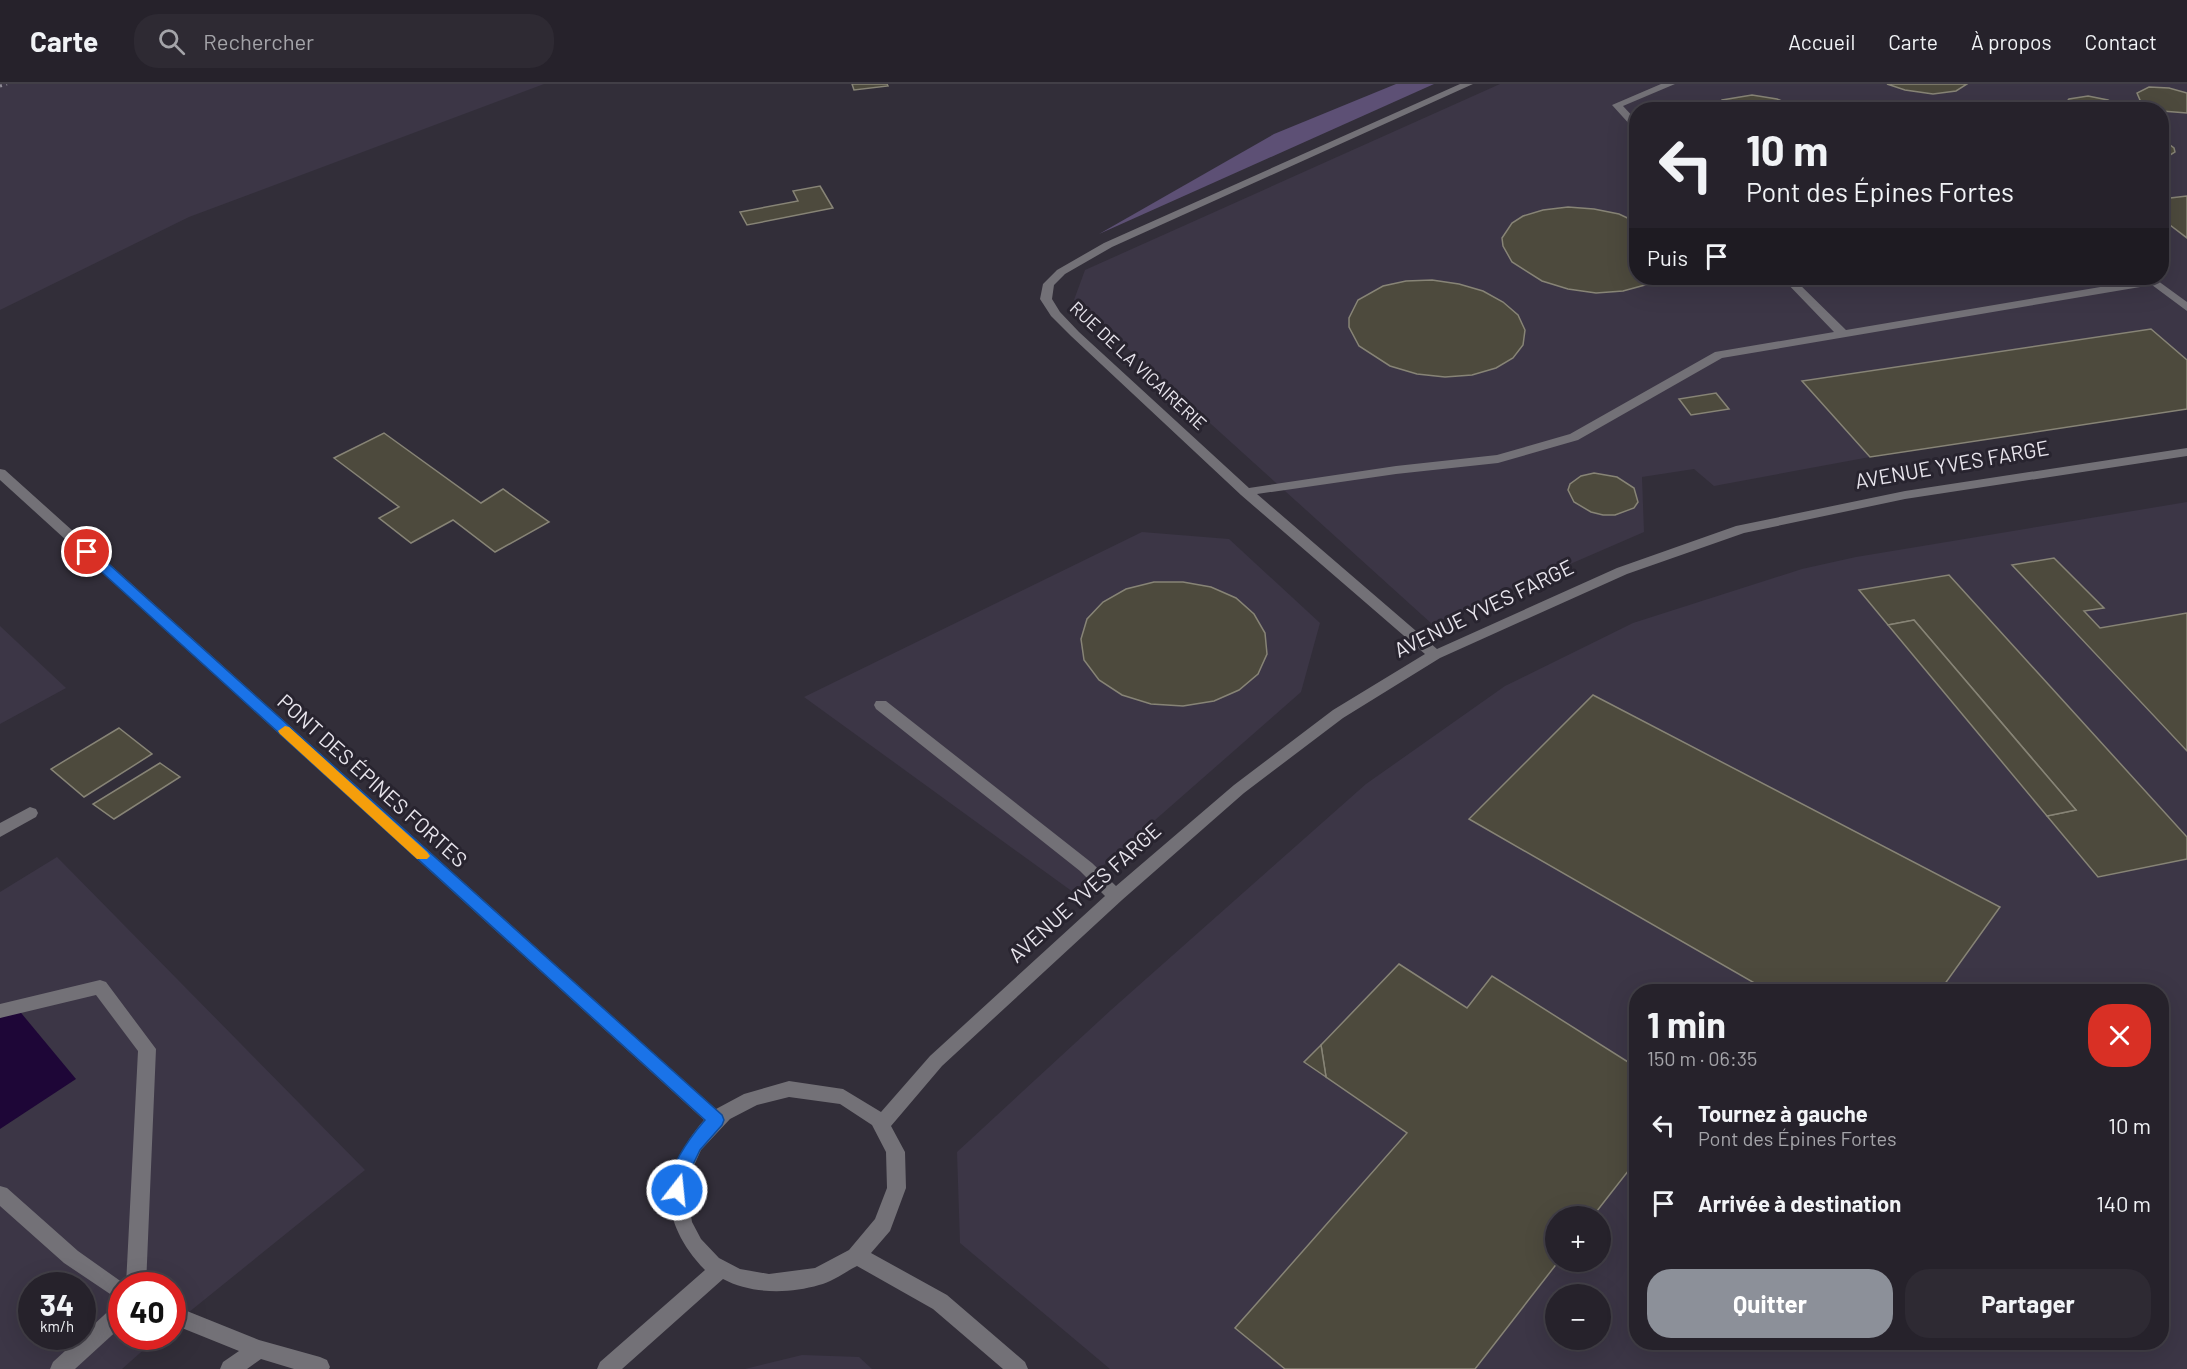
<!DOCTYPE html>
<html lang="fr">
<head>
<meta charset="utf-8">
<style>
	:root { --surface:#26222b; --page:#2e2a33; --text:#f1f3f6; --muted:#a4a4a9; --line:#423f47; --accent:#8c9099 }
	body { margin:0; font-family:Barlow,sans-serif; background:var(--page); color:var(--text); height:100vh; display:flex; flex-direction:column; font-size:22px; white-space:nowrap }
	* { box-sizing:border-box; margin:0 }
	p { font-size:20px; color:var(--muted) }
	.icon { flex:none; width:33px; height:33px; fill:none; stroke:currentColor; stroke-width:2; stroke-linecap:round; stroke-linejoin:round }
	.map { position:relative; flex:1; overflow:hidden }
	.details { position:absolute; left:1629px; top:900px; width:540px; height:366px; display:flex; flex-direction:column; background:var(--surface); border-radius:24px; box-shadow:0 6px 24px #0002,0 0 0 2px var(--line) }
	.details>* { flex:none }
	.banner { position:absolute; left:1629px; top:18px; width:540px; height:183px; border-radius:24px; box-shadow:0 6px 24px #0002,0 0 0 2px var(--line); background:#26222b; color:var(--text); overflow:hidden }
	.buttons { position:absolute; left:1545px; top:1122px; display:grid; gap:12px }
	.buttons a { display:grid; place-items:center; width:66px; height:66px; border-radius:50%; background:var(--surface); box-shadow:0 6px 24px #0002,0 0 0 2px var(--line); font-size:30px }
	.speed { position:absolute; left:18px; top:1188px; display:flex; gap:12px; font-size:30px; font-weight:700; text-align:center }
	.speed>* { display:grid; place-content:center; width:78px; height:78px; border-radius:50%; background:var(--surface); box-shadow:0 6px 24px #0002,0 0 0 2px var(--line); line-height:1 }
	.speed small { font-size:15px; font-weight:400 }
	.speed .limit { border:9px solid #d22; background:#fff; color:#111 }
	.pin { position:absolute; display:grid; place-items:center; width:51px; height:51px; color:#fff; margin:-26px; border:3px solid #fff; border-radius:50%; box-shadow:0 2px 6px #0007 }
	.me { position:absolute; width:66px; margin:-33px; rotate:16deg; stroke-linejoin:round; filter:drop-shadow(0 0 4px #0008) }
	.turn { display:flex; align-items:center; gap:21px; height:126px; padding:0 18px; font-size:27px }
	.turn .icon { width:78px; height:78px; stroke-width:2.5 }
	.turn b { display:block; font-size:42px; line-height:51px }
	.then { display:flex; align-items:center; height:57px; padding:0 18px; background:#0003; gap:12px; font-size:22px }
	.round { display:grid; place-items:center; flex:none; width:63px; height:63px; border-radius:24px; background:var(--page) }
	.overview { display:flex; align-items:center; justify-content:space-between; height:102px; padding:0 18px }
	h1 { font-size:36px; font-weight:700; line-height:45px }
	.button { display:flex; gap:12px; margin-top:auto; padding:12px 18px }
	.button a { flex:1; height:69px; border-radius:24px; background:var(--accent); color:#fff; font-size:24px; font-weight:700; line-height:69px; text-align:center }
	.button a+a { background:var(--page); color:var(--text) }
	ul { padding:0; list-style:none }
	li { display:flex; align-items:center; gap:18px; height:78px; padding:0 18px }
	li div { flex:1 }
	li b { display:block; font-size:22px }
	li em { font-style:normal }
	header { display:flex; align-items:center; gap:36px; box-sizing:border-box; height:84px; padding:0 30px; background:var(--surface); border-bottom:2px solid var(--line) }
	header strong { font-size:28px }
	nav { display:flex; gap:33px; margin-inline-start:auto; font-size:21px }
	.search { width:420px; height:54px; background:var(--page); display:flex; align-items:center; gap:15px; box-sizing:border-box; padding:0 21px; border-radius:24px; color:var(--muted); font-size:22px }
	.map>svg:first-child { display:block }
</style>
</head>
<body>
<header>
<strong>Carte</strong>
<div class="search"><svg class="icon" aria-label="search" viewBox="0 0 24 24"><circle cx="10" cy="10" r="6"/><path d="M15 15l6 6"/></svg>Rechercher</div>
<nav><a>Accueil</a><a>Carte</a><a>À propos</a><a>Contact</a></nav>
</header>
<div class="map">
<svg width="2187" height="1285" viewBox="0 0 2187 1285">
	<rect width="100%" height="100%" fill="#322e39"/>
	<g fill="#3c3646" fill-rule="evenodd">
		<path d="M0,0h544l-355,133 -189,93z"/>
		<path d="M1500,0h687v325l-317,48 -156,29 -20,-17 -52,8 2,55 -212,92 -358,-324 11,-30zM1636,26h526v168h-526z"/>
		<path d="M2187,418v867h-1077l-150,-126 -3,-91 154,-142 255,-226 139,-98 128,-63 169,-54 54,-12zM1636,908h526v350h-526zM1556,1132h44v46h-44zM1556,1210h44v46h-44z"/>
		<path d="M1142,448l87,7 91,84 -19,69 -228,200 -269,-195z"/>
		<path d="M0,542l66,62 -66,36z"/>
		<path d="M57,773l308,313 -192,155 -1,-39h-50v50l36,1 -36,32h-122v-477zM32,1202h50v50h-50z"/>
		<path d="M802,1271l57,2 13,12h-127z"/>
	</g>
	<path fill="#5d5075" d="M1396,0h38l-335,150 175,-100z"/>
	<path fill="#1e0637" d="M17,924l59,71 -76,50v-111z"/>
	<g fill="#4d4a3d" stroke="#878476" stroke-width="1.5">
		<path d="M852,0h35l1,2 -34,4z"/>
		<path d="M1887,0h80l-11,7 -23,3 -28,-4z"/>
		<path d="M2149,3l20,1 18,5v20l-25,-2 -17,-7 -5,-4 -3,-7z"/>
		<path d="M1752,11l25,4 25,11h-91l11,-10z"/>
		<path d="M2088,12l20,4 17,10 -59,-1 -2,-4 5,-6z"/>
		<path d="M2162,55l12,9 1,4 -8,5 -5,1z"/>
		<path d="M820,102l13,22 -86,17 -7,-13 58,-11 -5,-10z"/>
		<path d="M2187,112v42l-25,-19v-20z"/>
		<path d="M1568,123l26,2 25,5 17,8v56h23l-14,7 -22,6 -27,2 -28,-4 -26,-8 -30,-19 -9,-16 -1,-8 10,-15 11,-7 20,-6z"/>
		<path d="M1966,194h66l-56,8z"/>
		<path d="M1432,196l27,4 24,7 20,11 15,13 7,15 -2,15 -10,13 -17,10 -24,7 -27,2 -28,-3 -27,-8 -31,-20 -10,-19v-9l9,-18 25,-14 23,-5z"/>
		<path d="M2151,245l36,31v49l-317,48 -68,-76z"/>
		<path d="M1716,309l13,16 -38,6 -12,-16z"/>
		<path d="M384,349l97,70 22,-14 46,33 -54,30 -42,-32 -42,23 -32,-25 20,-11 -65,-49z"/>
		<path d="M1594,389l23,4 17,11 4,14 -4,6 -19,7h-12l-12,-3 -17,-10 -6,-12 2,-6 11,-8z"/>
		<path d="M2054,474l50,50 -20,3 16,17 87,-15v138l-175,-186z"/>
		<path d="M1949,491l238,262v22l-89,18 -51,-61 29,-6 -162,-190 -26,5 -29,-35z"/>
		<path d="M1154,498h29l28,5 25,11 18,16 11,19 2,21 -9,20 -19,16 -25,11 -31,5 -32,-2 -29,-9 -23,-15 -15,-20 -3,-21 6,-20 16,-17 23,-13z"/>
		<path d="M1914,536l162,190 -29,6 -159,-191z"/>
		<path d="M1593,611l407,212 -61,85h-169l-301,-173z"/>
		<path d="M119,644l33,26 -68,43 -33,-28z"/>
		<path d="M160,679l20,14 -66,42 -21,-15z"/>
		<path d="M1399,880l68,44 25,-32 144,91v94l-43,55h-37v46h2l-83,107h-190l-50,-41 172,-195 -81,-56 -5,-32z"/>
		<path d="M1321,961l5,32 -22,-15z"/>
	</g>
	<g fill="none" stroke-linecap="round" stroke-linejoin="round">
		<g fill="#737177" fill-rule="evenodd">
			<path d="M1460,0h13l-361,163 -47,27 -11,11 -2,14 8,13 19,20 170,156 147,-22 101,-11 73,-21 145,-82 119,-20 -52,-54h11l53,52 308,-52 33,24v9l-35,-26 -430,73 -144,82 -80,23 -102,11 -139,20 180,155 180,-81 119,-42 169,-35 282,-43v8l-282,43 -161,34 -117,41 -187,84 -97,60 -99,75 -122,107 -180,166 -51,60 14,26 1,36 -16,43 -19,22 76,42 78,67 3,7h-25l-70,-60 -76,-43c-12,6 -25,16 -38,19 -30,9 -68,9 -96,-6l-101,90h-25l3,-7 105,-92c-48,-50 -45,-99 -1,-150l-704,-640v-11l5,1 711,639 28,-15 45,-13 54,8 38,23 49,-56 175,-160 -25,-25 -204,-162 -2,-4 2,-4h10l206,162 24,23 118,-101 99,-75 92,-56 -184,-159 -170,-159 -20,-20 -11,-17 3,-15 14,-14 47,-27zM789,1013l51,7 32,21 14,27 1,36 -12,31 -26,31 -34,18 -46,6 -29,-5 -21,-11 -18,-19 -9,-17 -4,-25 4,-27 9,-20 29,-31 27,-14z"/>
			<path d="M1661,0h14l-52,22 13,14v8l-4,-1 -20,-22z"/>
			<path d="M30,723l6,2 2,4 -2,4 -36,20v-14z"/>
			<path d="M100,896l6,2 50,67 -10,237h-24v16l-58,-39 -64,-57v-20l7,2 71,63 48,34 12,-234 -42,-56 -96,23v-14z"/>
			<path d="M122,1219v23l-47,43h-25l3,-7 62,-57z"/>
			<path d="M172,1221l87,35 61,17 7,3 3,7 -1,2h-35l-33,-10 -14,10h-27l3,-7 16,-11 -67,-27z"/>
		</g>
		<path stroke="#908c96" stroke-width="3" stroke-dasharray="2 4.5" stroke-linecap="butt" d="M0,2l7,-2"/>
	</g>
	<path fill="#1a73e8" stroke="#114b97" stroke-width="1.5" d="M87,464l5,1 630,566 2,5 -2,5 -22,25 -12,25 -5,21 -6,2 -6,-2c-10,-21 21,-61 34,-76l-622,-565 -2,-3z"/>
	<path fill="#f59e0b" d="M285,642l4,1 138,125 3,4 -3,3h-10l-137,-125 -2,-3z"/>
	<g text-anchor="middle" stroke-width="6" stroke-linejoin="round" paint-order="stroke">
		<g font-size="18" fill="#e8e5ed" stroke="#28242f">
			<text transform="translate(1138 282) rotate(43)" y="6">RUE DE LA VICAIRERIE</text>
		</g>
		<g font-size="21" fill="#e8e5ed" stroke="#28242f">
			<text transform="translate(1952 381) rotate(-10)" y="7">AVENUE YVES FARGE</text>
			<text transform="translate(1484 525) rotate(-26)" y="7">AVENUE YVES FARGE</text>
			<text transform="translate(372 697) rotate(42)" y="7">PONT DES ÉPINES FORTES</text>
			<text transform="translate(1085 809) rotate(-42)" y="7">AVENUE YVES FARGE</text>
		</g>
	</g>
</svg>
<div class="buttons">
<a>+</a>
<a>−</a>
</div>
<div class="speed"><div>34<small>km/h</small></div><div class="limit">40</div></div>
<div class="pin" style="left:87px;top:468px;background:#d93025"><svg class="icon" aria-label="arrive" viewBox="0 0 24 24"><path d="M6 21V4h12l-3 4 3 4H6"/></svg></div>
<svg class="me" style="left:677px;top:1106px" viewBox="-20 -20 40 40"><circle r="17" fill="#1a73e8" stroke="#fff" stroke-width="3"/><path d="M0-11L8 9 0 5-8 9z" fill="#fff"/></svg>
<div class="banner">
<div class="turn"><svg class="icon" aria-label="left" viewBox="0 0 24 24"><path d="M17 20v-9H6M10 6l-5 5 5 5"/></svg><div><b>10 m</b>Pont des Épines Fortes</div></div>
<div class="then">Puis<svg class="icon" aria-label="arrive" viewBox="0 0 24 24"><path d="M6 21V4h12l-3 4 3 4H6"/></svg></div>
</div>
<section class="details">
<div class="overview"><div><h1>1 min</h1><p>150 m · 06:35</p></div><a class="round" style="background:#d93025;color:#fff"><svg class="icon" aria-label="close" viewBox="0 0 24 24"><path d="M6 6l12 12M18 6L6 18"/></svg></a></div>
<ul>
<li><svg class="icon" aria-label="left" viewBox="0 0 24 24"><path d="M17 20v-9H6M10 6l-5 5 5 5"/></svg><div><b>Tournez à gauche</b><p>Pont des Épines Fortes</p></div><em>10 m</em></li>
<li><svg class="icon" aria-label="arrive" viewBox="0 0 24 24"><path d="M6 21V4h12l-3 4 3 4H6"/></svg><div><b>Arrivée à destination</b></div><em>140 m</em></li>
</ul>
<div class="button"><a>Quitter</a><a>Partager</a></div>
</section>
</div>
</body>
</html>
